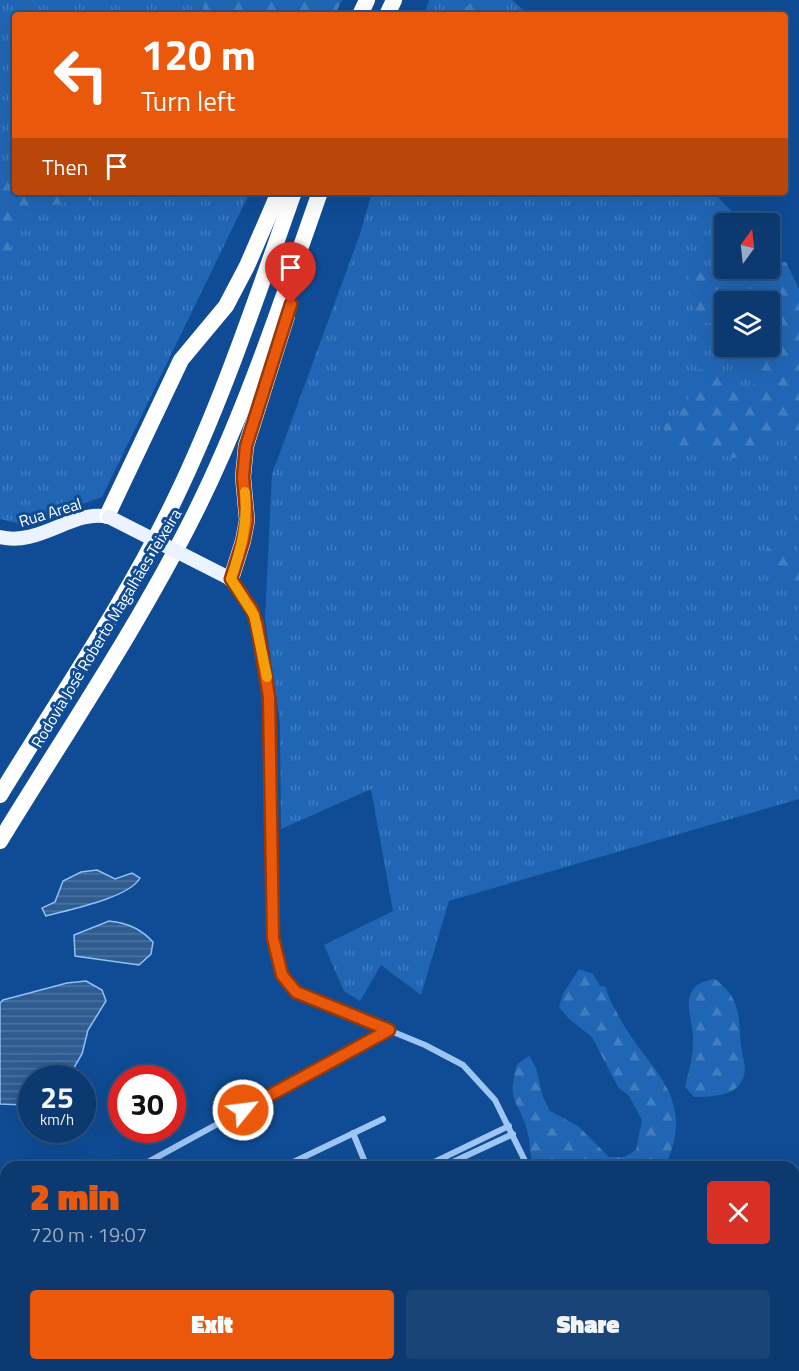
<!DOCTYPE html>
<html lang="en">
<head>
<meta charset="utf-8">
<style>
	:root { --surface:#0b3970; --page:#194478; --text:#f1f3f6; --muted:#9aacc3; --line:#2b5383; --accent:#ea580c }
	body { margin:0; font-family:"Titillium Web",sans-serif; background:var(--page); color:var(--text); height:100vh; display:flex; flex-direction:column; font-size:22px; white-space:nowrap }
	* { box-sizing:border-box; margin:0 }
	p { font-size:20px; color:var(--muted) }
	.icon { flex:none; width:33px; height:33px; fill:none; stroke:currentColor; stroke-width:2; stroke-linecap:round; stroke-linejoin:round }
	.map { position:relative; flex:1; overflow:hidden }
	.sheet { position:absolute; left:0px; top:1161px; width:800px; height:210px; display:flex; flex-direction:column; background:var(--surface); border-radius:18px 18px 0 0; box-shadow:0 6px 24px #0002,0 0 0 2px var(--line) }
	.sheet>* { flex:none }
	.guide { position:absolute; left:12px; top:12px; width:776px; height:183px; border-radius:6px; box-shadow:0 6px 24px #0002,0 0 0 2px var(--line); background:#ea580c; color:#fff; overflow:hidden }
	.needle { width:39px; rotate:15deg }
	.fabs { position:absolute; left:714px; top:213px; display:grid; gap:12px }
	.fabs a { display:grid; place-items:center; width:66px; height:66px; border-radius:6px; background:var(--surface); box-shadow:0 6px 24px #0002,0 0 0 2px var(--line); font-size:30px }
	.speed { position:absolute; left:18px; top:1065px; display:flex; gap:12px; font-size:30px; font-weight:700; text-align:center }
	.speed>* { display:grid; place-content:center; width:78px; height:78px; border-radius:50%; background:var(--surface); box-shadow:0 6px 24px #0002,0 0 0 2px var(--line); line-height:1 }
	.speed small { font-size:15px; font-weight:400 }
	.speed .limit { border:9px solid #d22; background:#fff; color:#111 }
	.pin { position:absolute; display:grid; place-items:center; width:51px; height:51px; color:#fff; margin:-62px -26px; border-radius:50% 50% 50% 0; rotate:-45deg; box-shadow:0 0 6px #0007 }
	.pin .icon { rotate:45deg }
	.me { position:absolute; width:66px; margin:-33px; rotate:61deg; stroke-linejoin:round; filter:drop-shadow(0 0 4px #0008) }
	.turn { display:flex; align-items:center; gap:21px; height:126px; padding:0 30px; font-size:27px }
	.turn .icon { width:78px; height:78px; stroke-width:2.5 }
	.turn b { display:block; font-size:42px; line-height:51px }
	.then { display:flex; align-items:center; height:57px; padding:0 30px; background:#0003; gap:12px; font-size:22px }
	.round { display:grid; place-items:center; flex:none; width:63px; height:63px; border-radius:6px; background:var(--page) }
	.overview { display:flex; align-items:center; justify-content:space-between; height:102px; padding:0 30px }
	h1 { font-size:36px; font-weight:800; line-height:45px; color:var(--accent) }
	.cta { display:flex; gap:12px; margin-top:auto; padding:12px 30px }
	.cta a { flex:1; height:69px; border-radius:6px; background:var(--accent); color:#fff; font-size:24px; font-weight:800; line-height:69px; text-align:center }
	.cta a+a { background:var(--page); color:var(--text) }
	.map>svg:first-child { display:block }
</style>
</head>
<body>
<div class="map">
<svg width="799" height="1371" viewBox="0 0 799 1371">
	<defs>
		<pattern id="grass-tufts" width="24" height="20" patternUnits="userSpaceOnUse" patternTransform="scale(1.5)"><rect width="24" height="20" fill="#2166b5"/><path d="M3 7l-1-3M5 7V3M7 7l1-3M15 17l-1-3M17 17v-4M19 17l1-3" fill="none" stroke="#427dc0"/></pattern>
		<pattern id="forest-firs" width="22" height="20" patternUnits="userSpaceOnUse" patternTransform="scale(1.5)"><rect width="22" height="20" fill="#2166b5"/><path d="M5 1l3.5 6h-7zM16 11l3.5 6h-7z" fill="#427dc0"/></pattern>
		<pattern id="water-rules" width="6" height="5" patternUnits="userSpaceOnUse" patternTransform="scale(1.5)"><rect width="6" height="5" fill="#2f5c91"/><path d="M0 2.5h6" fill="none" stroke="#4e74a2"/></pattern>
	</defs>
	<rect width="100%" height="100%" fill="#0f4c95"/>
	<g fill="url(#grass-tufts)" fill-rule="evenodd">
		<path d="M0,0h342l-7,15h-320v177h235l-148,305 -79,28 -23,-6z"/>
		<path d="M429,0h83l17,15h-105z"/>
		<path d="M372,192h341l30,31 -19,1v44h46v-16l29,40v507l-350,102 -28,94 -40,-30 -21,36 -16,-10 -20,-46 69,-34 -22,-122 -90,40 -1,-106 -15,-104 7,-145 88,-240zM724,302h46v44h-46z"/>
		<path d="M6,1208v69l-6,2v-69z"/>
		<path d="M9,1365h113l3,6h-125z"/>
	</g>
	<g fill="url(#forest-firs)">
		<path d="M205,0h137l-7,15h-138l5,-3z"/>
		<path d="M474,0h6l18,15h-41z"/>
		<path d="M0,160l15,3v29h110c-13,11 -35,7 -51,9 -25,4 -50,10 -70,26l7,25 -11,4z"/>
		<path d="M695,263l58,19 20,-18 13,-2 13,27v142l-27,1 -32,27 -14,-3 -28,-11 -26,7 -10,-13 3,-15c17,-12 28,-22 25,-44l9,-11 29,8 6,13 10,10c12,-16 16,-33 14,-53l12,-1v-44h-46v17l-5,4 -16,-1c-16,-21 -21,-35 -8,-59z"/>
		<path d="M769,548l30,11v34l-23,-17 -21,-20z"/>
		<path d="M579,969l14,5 7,12 6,1c2,11 6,16 11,26 28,56 80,79 50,149l-8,5h-125c-5,-12 -3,-24 -7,-37 -9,-33 -21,-26 -10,-66l12,-8 7,12 7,29 7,14 28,15 31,31h15l12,-7 6,-30 -13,-24 -11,-9 -26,-50 -23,-18 -10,-12 4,-13z"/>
		<path d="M715,979c27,21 23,37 26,67 2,15 9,27 -3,40 -8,10 -32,11 -44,11l-9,-10c3,-14 8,-28 8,-42 2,-26 -20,-60 22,-66z"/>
		<path d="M6,1277v88h3l-9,4v-90z"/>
		<rect x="149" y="1365" width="91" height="6"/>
	</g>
	<g fill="url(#water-rules)" stroke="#8fc1f8" stroke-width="1.5">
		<path d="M97,870l18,9 17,-6 8,5c-11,20 -72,32 -94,38l-4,-8 13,-6 8,-21 18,-9z"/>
		<path d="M109,921c18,2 31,7 44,21l-2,12 -12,11 -64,-9 -1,-21z"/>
		<path d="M86,981l16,9 4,11 -18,29 -6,24 -14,24h-36l-1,23 -6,4 -25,-1v-101l3,-3 64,-17z"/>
	</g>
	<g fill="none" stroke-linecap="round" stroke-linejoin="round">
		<g stroke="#9dc6f4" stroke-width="6">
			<path d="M231,580l21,30 5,15 12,72 4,241 9,37 14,17 129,53 38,20 32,35 33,67"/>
			<path d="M353,1133l14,34"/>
			<path d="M139,1167l250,-137"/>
			<path d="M283,1167l100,-48"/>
			<path d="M424,1167l85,-41"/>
			<path d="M442,1167l71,-33"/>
			<path d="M478,1167l13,-3 9,3"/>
			<path d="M328,1365l3,6"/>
			<path d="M676,1365l8,6"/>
			<path d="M555,1371l12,-6"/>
			<path d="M661,1371l11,-6"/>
		</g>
		<path stroke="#eaf3ff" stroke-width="14" d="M0,537c40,10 74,-29 109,-20"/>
		<g stroke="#fff" stroke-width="16">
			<path d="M360,15l7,-15"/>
			<path d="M387,15l7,-15"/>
			<path d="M107,516l74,-156 45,-54 21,-40 32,-74"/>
			<path d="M231,579l12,-38 4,-21 -4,-43 3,-31 41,-130"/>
			<path d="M0,795c59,-97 125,-192 174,-294 48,-99 83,-205 120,-309"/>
			<path d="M0,841c66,-108 138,-214 195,-328 51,-102 87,-213 125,-321"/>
		</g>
		<path stroke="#eaf3ff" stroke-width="14" d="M109,517l120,61"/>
	</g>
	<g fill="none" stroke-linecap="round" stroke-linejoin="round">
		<defs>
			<path id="route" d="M243,1110l146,-80 -93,-38 -14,-17 -9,-37 -4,-241 -12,-72 -5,-15 -21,-31 12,-38 4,-21 -4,-43 3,-31 45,-142"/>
		</defs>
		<use href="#route" stroke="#983908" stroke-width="15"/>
		<use href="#route" stroke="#ea580c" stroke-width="10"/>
		<path stroke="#f59e0b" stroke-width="10" d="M245,492c3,32 -4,57 -14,87l23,36 13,62"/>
	</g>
	<g text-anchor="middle" stroke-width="6" stroke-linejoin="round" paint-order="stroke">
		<g font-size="16" fill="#fff" stroke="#0f4c95">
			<text transform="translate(50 512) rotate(-17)" y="6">Rua Areal</text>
			<text transform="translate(106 628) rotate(-59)" y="6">Rodovia José Roberto Magalhães Teixeira</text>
		</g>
	</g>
</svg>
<div class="fabs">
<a><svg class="needle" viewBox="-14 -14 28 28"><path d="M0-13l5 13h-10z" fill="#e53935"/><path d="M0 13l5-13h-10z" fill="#9aacc3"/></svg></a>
<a><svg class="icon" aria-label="layers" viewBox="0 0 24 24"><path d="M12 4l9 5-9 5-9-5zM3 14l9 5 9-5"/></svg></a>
</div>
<div class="speed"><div>25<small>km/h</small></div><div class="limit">30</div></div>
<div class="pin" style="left:291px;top:304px;background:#d93025"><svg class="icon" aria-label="arrive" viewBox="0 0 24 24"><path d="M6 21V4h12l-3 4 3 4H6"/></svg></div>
<svg class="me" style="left:243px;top:1110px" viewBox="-20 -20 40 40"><circle r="17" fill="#ea580c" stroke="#fff" stroke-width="3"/><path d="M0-11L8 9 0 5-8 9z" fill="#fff"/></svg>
<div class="guide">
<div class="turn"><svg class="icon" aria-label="left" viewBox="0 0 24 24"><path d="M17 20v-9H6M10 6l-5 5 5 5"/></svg><div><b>120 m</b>Turn left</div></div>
<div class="then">Then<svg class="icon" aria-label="arrive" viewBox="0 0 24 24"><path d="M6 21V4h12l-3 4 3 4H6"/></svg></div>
</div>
<section class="sheet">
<div class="overview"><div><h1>2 min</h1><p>720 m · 19:07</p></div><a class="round" style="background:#d93025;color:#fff"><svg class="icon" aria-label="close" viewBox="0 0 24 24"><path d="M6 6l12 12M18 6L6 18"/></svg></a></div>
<div class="cta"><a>Exit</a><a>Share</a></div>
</section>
</div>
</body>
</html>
